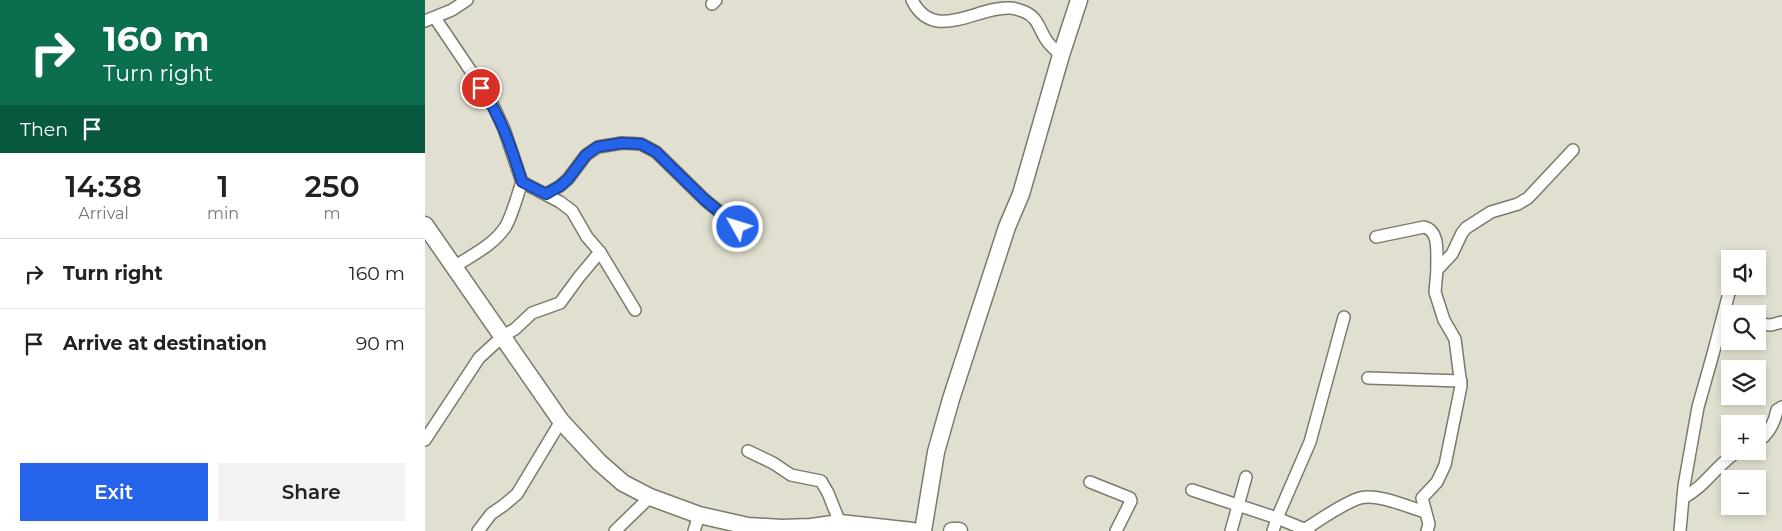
<!DOCTYPE html>
<html lang="en">
<head>
<meta charset="utf-8">
<style>
	:root { --surface:#fff; --page:#f2f2f2; --text:#222; --muted:#767676; --line:#e0e0e0; --accent:#2563eb }
	body { margin:0; font-family:Montserrat,sans-serif; background:var(--page); color:var(--text); height:100vh; display:flex; flex-direction:column; font-size:19px; white-space:nowrap }
	* { box-sizing:border-box; margin:0 }
	p { font-size:16px; color:var(--muted) }
	.icon { flex:none; width:28px; height:28px; fill:none; stroke:currentColor; stroke-width:2; stroke-linecap:round; stroke-linejoin:round }
	.map { position:relative; flex:1; overflow:hidden }
	.details { display:flex; flex-direction:column; background:var(--surface); width:425px }
	.details>* { flex:none }
	.banner { background:#0b6e4f; color:#fff; overflow:hidden }
	.tools { position:absolute; left:1296px; top:250px; display:grid; gap:10px }
	.tools a { display:grid; place-items:center; width:45px; height:45px; border-radius:0px; background:var(--surface); box-shadow:0 2px 8px #0003; font-size:25px }
	.pin { position:absolute; display:grid; place-items:center; width:42px; height:42px; color:#fff; margin:-21px; border:2px solid #fff; border-radius:50%; box-shadow:0 1px 5px #0007 }
	.me { position:absolute; width:55px; margin:-28px; rotate:309deg; stroke-linejoin:round; filter:drop-shadow(0 0 4px #0008) }
	.turn { display:flex; align-items:center; gap:18px; height:105px; padding:0 20px; font-size:22px }
	.turn .icon { width:65px; height:65px; stroke-width:2.5 }
	.turn b { display:block; font-size:35px; line-height:42px }
	.then { display:flex; align-items:center; height:48px; padding:0 20px; background:#0003; gap:10px; font-size:19px }
	.eta { display:flex; justify-content:space-evenly; align-items:center; height:85px; text-align:center }
	.eta b { font-size:30px; font-weight:600; line-height:35px }
	.button { display:flex; gap:10px; margin-top:auto; padding:10px 20px }
	.button a { flex:1; height:58px; border-radius:0px; background:var(--accent); color:#fff; font-size:20px; font-weight:600; line-height:58px; text-align:center }
	.button a+a { background:var(--page); color:var(--text) }
	ul { padding:0; list-style:none }
	li { display:flex; align-items:center; gap:15px; height:70px; padding:0 20px; border-top:1px solid var(--line) }
	li div { flex:1 }
	li b { display:block; font-size:19px }
	li em { font-style:normal }
	main { display:flex; flex:1; min-height:0 }
	.map>svg:first-child { display:block }
</style>
</head>
<body>
<main>
<section class="details">
<div class="banner">
<div class="turn"><svg class="icon" aria-label="right" viewBox="0 0 24 24"><path d="M7 20v-9h11M14 6l5 5-5 5"/></svg><div><b>160 m</b>Turn right</div></div>
<div class="then">Then<svg class="icon" aria-label="arrive" viewBox="0 0 24 24"><path d="M6 21V4h12l-3 4 3 4H6"/></svg></div>
</div>
<div class="eta">
<div><b>14:38</b><p>Arrival</p></div>
<div><b>1</b><p>min</p></div>
<div><b>250</b><p>m</p></div>
</div>
<ul>
<li><svg class="icon" aria-label="right" viewBox="0 0 24 24"><path d="M7 20v-9h11M14 6l5 5-5 5"/></svg><div><b>Turn right</b></div><em>160 m</em></li>
<li><svg class="icon" aria-label="arrive" viewBox="0 0 24 24"><path d="M6 21V4h12l-3 4 3 4H6"/></svg><div><b>Arrive at destination</b></div><em>90 m</em></li>
</ul>
<div class="button"><a>Exit</a><a>Share</a></div>
</section>
<div class="map">
<svg width="1357" height="531" viewBox="0 0 1357 531">
	<rect width="100%" height="100%" fill="#e1e0d0"/>
	<g fill="none" stroke-linecap="round" stroke-linejoin="round">
		<defs>
			<g id="street">
				<path d="M487,0c22,44 65,6 98,8 4,0 10,2 15,4 12,5 14,16 20,26 4,7 10,12 16,17"/>
				<path d="M287,4l4,-4"/>
				<path d="M10,18l56,83 13,28 18,53"/>
				<path d="M0,21l27,-11 15,-10"/>
				<path d="M121,194l14,-8 8,-7 18,-24 12,-8 24,-4 19,1 15,8 49,48 33,27"/>
				<path d="M951,237l48,-10c17,4 12,29 13,43"/>
				<path d="M29,267c18,-12 40,-22 52,-41 7,-13 11,-30 16,-44l38,20 12,9 15,26 13,15 35,58"/>
				<path d="M1332,324l14,1 11,-3"/>
				<path d="M943,378l93,3"/>
				<path d="M0,440l54,-82 24,-22 12,-7 17,-16 28,-10 19,-26 21,-25"/>
				<path d="M1332,441c11,-4 18,-20 20,-31l5,-3"/>
				<path d="M323,451l25,12 18,12 30,6 7,12 12,30"/>
				<path d="M665,482l40,16 1,3 -15,30"/>
				<path d="M767,490l85,28 32,13"/>
				<path d="M1258,498c23,-12 33,-33 55,-47"/>
				<path d="M880,529c15,-9 38,-26 55,-31 17,-5 48,9 65,14"/>
				<path d="M53,531l13,-17 13,-9 13,-11 44,-73"/>
				<path d="M190,531l35,-34"/>
				<path d="M269,531l5,-16"/>
				<path d="M806,531l15,-54"/>
				<path d="M848,531l4,-13 33,-76 34,-125"/>
				<path d="M1002,531l2,-7 -7,-26 15,-16 8,-17 16,-79 -6,-47 -11,-19 -9,-28 2,-22 15,-16 10,-21 4,-5 25,-16 27,-8 10,-6 45,-48"/>
				<path d="M1255,531l4,-45 14,-79 15,-53 16,-61 6,-7"/>
			</g>
			<g id="secondary">
				<path d="M0,225l136,196 38,41 24,21 27,14 49,18 49,11 34,2 29,-1 29,-4 73,8"/>
				<path d="M498,531l13,-79 15,-53 56,-172 14,-33 40,-139 18,-55"/>
				<path d="M527,531h7"/>
			</g>
		</defs>
		<use href="#street" stroke="#7b7a6b" stroke-width="14"/>
		<use href="#secondary" stroke="#7b7a6b" stroke-width="19"/>
		<use href="#street" stroke="#fff" stroke-width="11"/>
		<use href="#secondary" stroke="#fff" stroke-width="16"/>
	</g>
	<g fill="none" stroke-linecap="round" stroke-linejoin="round">
		<defs>
			<path id="route" d="M56,88c20,28 31,61 41,94l24,12 14,-8 8,-7 18,-24 11,-8 25,-4 19,1 15,8 49,48 33,27"/>
		</defs>
		<use href="#route" stroke="#184099" stroke-width="12"/>
		<use href="#route" stroke="#2563eb" stroke-width="9"/>
	</g>
</svg>
<div class="tools">
<a><svg class="icon" aria-label="sound" viewBox="0 0 24 24"><path d="M4 9h4l5-4v14l-5-4H4zM17 9q2 3 0 6"/></svg></a>
<a><svg class="icon" aria-label="search" viewBox="0 0 24 24"><circle cx="10" cy="10" r="6"/><path d="M15 15l6 6"/></svg></a>
<a><svg class="icon" aria-label="layers" viewBox="0 0 24 24"><path d="M12 4l9 5-9 5-9-5zM3 14l9 5 9-5"/></svg></a>
<a>+</a>
<a>−</a>
</div>
<div class="pin" style="left:56px;top:88px;background:#d93025"><svg class="icon" aria-label="arrive" viewBox="0 0 24 24"><path d="M6 21V4h12l-3 4 3 4H6"/></svg></div>
<svg class="me" style="left:313px;top:227px" viewBox="-20 -20 40 40"><circle r="17" fill="#2563eb" stroke="#fff" stroke-width="3"/><path d="M0-11L8 9 0 5-8 9z" fill="#fff"/></svg>
</div>
</main>
</body>
</html>
